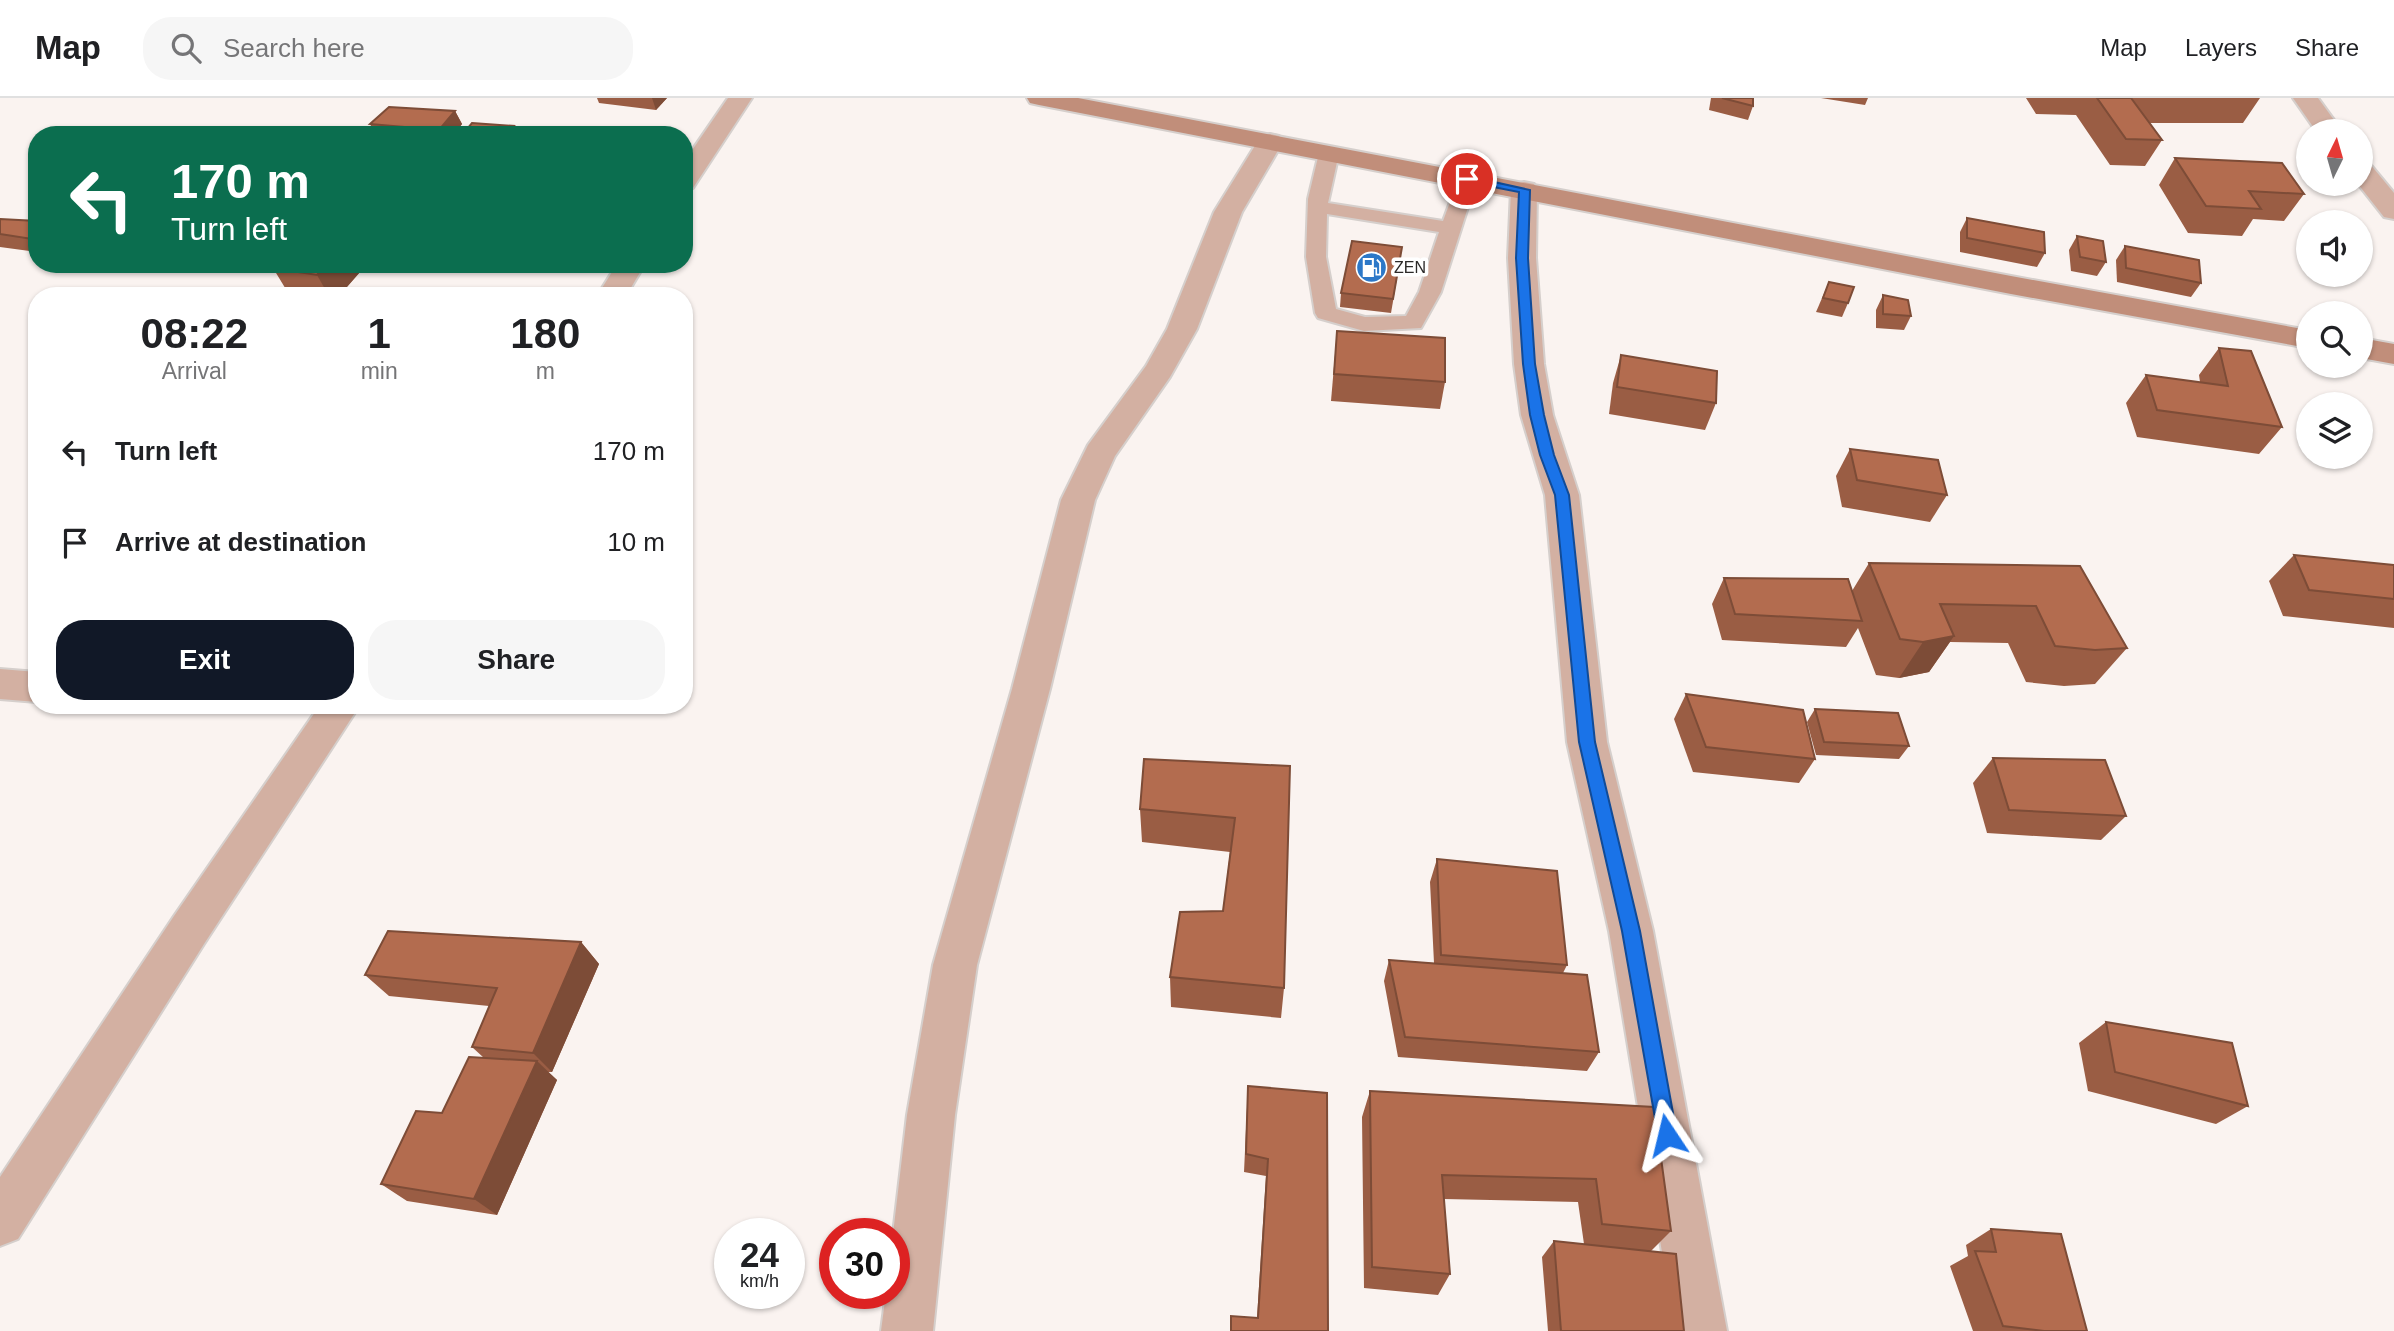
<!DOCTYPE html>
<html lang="en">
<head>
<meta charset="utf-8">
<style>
	:root { --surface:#fff; --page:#f6f6f6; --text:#202124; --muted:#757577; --line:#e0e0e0; --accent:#111827 }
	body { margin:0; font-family:Arial,sans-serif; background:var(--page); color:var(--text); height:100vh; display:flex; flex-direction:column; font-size:26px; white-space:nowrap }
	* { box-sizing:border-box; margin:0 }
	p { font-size:23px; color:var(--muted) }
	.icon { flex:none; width:38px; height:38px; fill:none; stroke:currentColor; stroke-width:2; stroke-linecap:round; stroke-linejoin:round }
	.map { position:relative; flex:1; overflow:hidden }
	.panel { position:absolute; left:28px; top:189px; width:665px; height:427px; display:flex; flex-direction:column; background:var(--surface); border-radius:28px; box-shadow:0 2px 5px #0004 }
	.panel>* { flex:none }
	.guide { position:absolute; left:28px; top:28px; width:665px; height:147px; border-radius:28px; box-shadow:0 2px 5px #0004; background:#0b6e4f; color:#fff; overflow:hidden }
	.needle { width:46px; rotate:5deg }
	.controls { position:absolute; left:2296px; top:21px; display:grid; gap:14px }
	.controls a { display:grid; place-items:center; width:77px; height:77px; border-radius:50%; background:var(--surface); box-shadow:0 2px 5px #0004; font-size:35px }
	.speed { position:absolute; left:714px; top:1120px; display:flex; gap:14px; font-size:35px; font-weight:700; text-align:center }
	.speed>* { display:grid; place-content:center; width:91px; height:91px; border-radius:50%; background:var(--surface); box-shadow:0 2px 5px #0004; line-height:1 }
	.speed small { font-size:18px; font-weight:400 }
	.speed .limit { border:10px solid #d22; background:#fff; color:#111 }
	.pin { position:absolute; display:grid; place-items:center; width:60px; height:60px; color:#fff; margin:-30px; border:4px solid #fff; border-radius:50%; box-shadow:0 2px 7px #0007 }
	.me { position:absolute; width:77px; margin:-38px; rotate:350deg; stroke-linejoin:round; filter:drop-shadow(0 0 5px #0008) }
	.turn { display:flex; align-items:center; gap:24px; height:147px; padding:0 28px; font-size:32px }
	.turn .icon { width:91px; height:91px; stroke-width:2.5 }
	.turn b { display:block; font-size:49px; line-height:60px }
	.eta { display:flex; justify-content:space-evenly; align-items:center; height:119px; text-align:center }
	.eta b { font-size:42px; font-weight:600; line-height:49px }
	.primary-button { display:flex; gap:14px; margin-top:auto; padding:14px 28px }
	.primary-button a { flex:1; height:80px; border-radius:28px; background:var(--accent); color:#fff; font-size:28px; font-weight:600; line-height:80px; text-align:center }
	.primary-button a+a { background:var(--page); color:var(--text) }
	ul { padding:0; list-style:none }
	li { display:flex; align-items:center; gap:21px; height:91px; padding:0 28px }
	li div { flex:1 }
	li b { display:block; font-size:26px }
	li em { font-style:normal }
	header { display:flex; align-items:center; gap:42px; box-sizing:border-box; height:98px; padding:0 35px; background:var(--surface); border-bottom:2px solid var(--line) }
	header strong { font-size:33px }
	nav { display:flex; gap:38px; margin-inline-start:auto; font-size:24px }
	.search { width:490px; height:63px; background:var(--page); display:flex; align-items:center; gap:18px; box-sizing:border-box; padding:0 24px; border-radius:28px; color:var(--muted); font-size:26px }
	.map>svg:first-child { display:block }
</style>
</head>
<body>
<header>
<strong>Map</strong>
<div class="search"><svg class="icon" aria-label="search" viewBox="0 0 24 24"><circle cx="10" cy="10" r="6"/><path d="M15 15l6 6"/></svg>Search here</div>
<nav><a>Map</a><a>Layers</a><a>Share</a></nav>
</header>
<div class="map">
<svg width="2394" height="1233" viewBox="0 0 2394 1233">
	<rect width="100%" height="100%" fill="#faf3f0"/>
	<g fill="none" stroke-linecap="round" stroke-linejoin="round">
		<defs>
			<path id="lane" d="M1329,49l10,6 -11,50 115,18 17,-46h14l3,4 -36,113 -20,36 -57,3 -46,-13 -3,-5 -9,-56 2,-58 11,-46zM1327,116l112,18 -20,60 -13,24 -41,1 -29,-8 -10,-52z"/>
			<g id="street">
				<path d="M728,0h24l-59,90 -9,2v-28z"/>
				<path d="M2293,0h25l24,33h-26z"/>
				<path d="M1270,36l9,2 4,6 -41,70 -45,117 -27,48 -55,79 -20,44 -45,189 -73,276 -22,150 -22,216h-52l5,-38h8l-1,-59 14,-119 26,-150 79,-276 49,-189 27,-55 58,-79 21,-37 47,-117 47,-76z"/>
				<path d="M2361,64l9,2 24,29v26l-10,-2 -26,-33h3z"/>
				<path d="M1524,84l10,2 3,6 -1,68 8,106 9,51 26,80 28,247 46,189 74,400h-52l-66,-400 -42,-189 -22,-247 -24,-80 -7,-51 -6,-106 3,-68 3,-6z"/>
				<path d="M617,166h28l-19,32h-29z"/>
				<path d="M0,571l37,3v30l-37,-3z"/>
				<path d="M320,607h40l-156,239 -186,295 -18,7v-69l174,-261z"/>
			</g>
			<g id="secondary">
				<path d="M1027,0h51l933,178 297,54v18l-297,-54 -972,-189 -9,-2z"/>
				<path d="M2361,240l33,6v20l-33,-6z"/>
			</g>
		</defs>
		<use href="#lane" stroke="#d5cfcc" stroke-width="4"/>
		<use href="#street" stroke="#d5cfcc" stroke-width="4"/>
		<use href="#secondary" stroke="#d5cfcc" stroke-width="4"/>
		<use href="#lane" fill="#d3b0a2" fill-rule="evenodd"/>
		<use href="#street" fill="#d3b0a2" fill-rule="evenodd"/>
		<use href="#secondary" fill="#c18e7a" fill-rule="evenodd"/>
	</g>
	<g fill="#9a5d44">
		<path d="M597,0h70l-11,12 -57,-7z"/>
		<path d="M1711,0h42v8l-5,14 -39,-10z"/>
		<path d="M1821,0h47l-3,7z"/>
		<path d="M2026,0h234l-17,25h-93l12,17 -17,26 -35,-1 -34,-50 -40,-1z"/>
		<path d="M455,13l7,13 -9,11h-88l10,-1 -5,-10z"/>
		<path d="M2175,60l129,36 -20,27 -31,-2 -11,17 -54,-3 -29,-48z"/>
		<path d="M1967,120l78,35 -8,14 -77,-15v-20z"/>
		<path d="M0,121l37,2v31l-37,-5z"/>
		<path d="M2077,138l29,26 -9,14 -26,-5 -2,-21z"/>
		<path d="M2125,148l76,37 -10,14 -74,-15 -1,-22z"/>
		<path d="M1400,163l-9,52 -51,-6 1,-14z"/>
		<path d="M261,166h106l-28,32h-49l-17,-28 1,-2z"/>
		<path d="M1829,184l19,21 -6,14 -26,-5z"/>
		<path d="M1883,197l28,21 -7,14 -28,-2v-18z"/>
		<path d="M1337,233l108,51 -5,27 -109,-8z"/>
		<path d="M2219,250l63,79 -23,27 -122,-17 -11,-34 20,-28 54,7 -1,-7z"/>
		<path d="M1621,257l95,48 -11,27 -96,-16 4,-31z"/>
		<path d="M1850,351l97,46 -17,27 -88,-15 -6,-31z"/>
		<path d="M2294,457l100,10v63l-111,-12 -14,-35z"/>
		<path d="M1869,465l211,3 47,82 -32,36 -31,2 -38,-4 -18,-39 -58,-1 -21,30 -30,6 -23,-3 -18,-47 -12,19 -124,-7 -10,-36 12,-26 128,13z"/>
		<path d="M1686,596l129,65 -16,24 -106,-11 -19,-53z"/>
		<path d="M1815,611l94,37 -10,13 -83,-4 -9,-33z"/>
		<path d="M1993,660l133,58 -25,24 -114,-7 -14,-50z"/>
		<path d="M1290,668l-6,222 -3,30 -110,-11 -1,-30 53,-66 7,-59 -88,-10 -2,-33z"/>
		<path d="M1437,761l130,106 -4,8 36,79 -12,19 -189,-14 -14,-76 5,-21 45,3 -4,-81z"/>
		<path d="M581,844l18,22 -47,108h-4l9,8 -60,135 -90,-14 -26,-17 61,-71 42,-55 -12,-11 17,-41 -100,-10 -24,-21z"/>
		<path d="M2106,924l142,84 -32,18 -128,-33 -9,-48z"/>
		<path d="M1248,988l80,245 -71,-13 9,-142 -22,-4z"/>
		<path d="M1370,993l284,16 17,124 -20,20 33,80h-136l-6,-74 12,-16 30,3 -6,-42 -134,-3 6,75 -12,21 -74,-7 -2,-171z"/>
		<path d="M1991,1131l96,102h-114l-23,-65 18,-10 -2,-11z"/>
	</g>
	<g fill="#7d4c37">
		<path d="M652,0h15l-11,12z"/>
		<path d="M455,13l7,13 -9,11h-12l-2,-5z"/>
		<path d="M514,28l4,9h-10z"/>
		<path d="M37,136v11l-5,-6z"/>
		<path d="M326,166h41l-28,32h-10l-12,-21z"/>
		<path d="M1954,538l-25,36 -30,6 24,-36z"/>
		<path d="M581,844l18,22 -47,108 -19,-19z"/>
		<path d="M537,963l20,19 -60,135 -23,-16z"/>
	</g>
	<g fill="#b36c4f" stroke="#7d4c37" stroke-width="2">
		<path d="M1722,0h31v8z"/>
		<path d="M2097,0h34l31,42 -36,-1z"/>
		<path d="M389,9l66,4 -16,19 -69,-6z"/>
		<path d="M472,25l42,3 -6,9h-46z"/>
		<path d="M2175,60l107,5 22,31 -55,-3 12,18 -55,-3z"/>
		<path d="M1967,120l77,14 1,21 -78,-15z"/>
		<path d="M0,121l37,2v13l-5,5 -32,-5z"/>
		<path d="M2077,138l26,5 3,21 -26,-5z"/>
		<path d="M1352,143l50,6 -9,52 -52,-6z"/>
		<path d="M2125,148l74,14 2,23 -75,-15z"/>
		<path d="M276,166h50l-9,11 -44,-7z"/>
		<path d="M1829,184l25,5 -6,16 -25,-5z"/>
		<path d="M1883,197l25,5 3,16 -28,-2z"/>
		<path d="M1337,233l108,7v44l-111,-8z"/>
		<path d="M2219,250l32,3 31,76 -125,-17 -11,-35 82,11z"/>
		<path d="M1621,257l96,16 -1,32 -99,-16z"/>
		<path d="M1850,351l88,11 9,35 -90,-15z"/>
		<path d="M2294,457l100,10v34l-85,-9z"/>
		<path d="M1869,465l211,3 47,82 -32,2 -40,-4 -19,-40 -96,-2 14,32 -31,6 -23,-3z"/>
		<path d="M1724,480l124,1 14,42 -127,-7z"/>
		<path d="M1686,596l117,16 12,49 -109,-12z"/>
		<path d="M1815,611l83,4 11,33 -85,-4z"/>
		<path d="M1993,660l112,2 21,56 -117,-6z"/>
		<path d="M1144,661l146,7 -6,222 -114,-11 10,-65 43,-1 12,-93 -95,-9z"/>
		<path d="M1437,761l120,12 10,94 -126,-10z"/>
		<path d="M388,833l193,11 -48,111 -61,-6 25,-59 -132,-13z"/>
		<path d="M1389,862l198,15 12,77 -194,-15z"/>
		<path d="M2106,924l126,21 16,63 -133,-34z"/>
		<path d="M469,959l68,4 -63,138 -93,-15 35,-73 26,2z"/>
		<path d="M1248,988l79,7 1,238h-97v-15l27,2 10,-159 -22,-5z"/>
		<path d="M1370,993l284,16 17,124 -69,-7 -6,-45 -154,-4 8,99 -78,-7z"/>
		<path d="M1991,1131l70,5 26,97h-43l-41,-5 -28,-75 21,1z"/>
		<path d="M1554,1143l122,13 8,77h-123z"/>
	</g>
	<path fill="#1a73e8" stroke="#114b97" stroke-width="2" d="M1467,78l63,14 -2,68 7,106 9,51 10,40 15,40 26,247 45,189 37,204 -3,7 -7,3 -7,-3 -2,-7 -36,-204 -43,-189 -24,-247 -15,-40 -10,-40 -7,-51 -7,-106 3,-66 -56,-11 -2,-2z"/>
	<defs>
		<symbol id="fuel-disc" viewBox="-11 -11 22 22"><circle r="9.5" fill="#2c78c8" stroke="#fff"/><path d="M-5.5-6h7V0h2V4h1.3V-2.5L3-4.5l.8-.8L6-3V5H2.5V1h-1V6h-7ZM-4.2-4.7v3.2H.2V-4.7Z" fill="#fff"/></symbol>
	</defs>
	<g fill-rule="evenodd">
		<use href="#fuel-disc" x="1354" y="152" width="35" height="35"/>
	</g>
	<g text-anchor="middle" stroke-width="7" stroke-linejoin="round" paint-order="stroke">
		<g font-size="16" fill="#2b2928" stroke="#fff" text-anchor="start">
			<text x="1394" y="175">ZEN</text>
		</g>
	</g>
</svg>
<div class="controls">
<a><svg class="needle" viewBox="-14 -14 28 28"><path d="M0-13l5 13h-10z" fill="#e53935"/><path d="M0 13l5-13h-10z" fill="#757577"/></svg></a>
<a><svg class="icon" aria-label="sound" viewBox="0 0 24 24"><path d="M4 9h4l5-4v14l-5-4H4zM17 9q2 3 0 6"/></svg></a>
<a><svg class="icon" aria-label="search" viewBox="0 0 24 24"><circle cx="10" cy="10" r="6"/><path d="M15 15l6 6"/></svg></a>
<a><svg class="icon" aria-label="layers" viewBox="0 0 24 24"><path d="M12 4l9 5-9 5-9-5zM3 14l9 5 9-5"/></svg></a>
</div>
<div class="speed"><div>24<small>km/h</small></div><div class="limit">30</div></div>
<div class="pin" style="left:1467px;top:81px;background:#d93025"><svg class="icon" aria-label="arrive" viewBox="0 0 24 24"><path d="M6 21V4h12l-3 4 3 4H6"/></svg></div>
<svg class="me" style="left:1667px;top:1037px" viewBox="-20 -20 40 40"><path d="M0-17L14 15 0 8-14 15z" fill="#1a73e8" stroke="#fff" stroke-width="4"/></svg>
<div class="guide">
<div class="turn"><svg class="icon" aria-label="left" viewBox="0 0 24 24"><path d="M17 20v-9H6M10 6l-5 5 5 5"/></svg><div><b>170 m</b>Turn left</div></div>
</div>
<section class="panel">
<div class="eta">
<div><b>08:22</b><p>Arrival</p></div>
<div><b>1</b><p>min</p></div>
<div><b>180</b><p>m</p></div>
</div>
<ul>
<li><svg class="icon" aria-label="left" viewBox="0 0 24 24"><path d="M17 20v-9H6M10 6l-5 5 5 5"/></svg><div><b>Turn left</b></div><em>170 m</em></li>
<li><svg class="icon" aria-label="arrive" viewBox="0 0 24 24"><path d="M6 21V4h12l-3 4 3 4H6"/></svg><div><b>Arrive at destination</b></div><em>10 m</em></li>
</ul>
<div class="primary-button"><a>Exit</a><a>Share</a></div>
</section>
</div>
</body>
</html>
